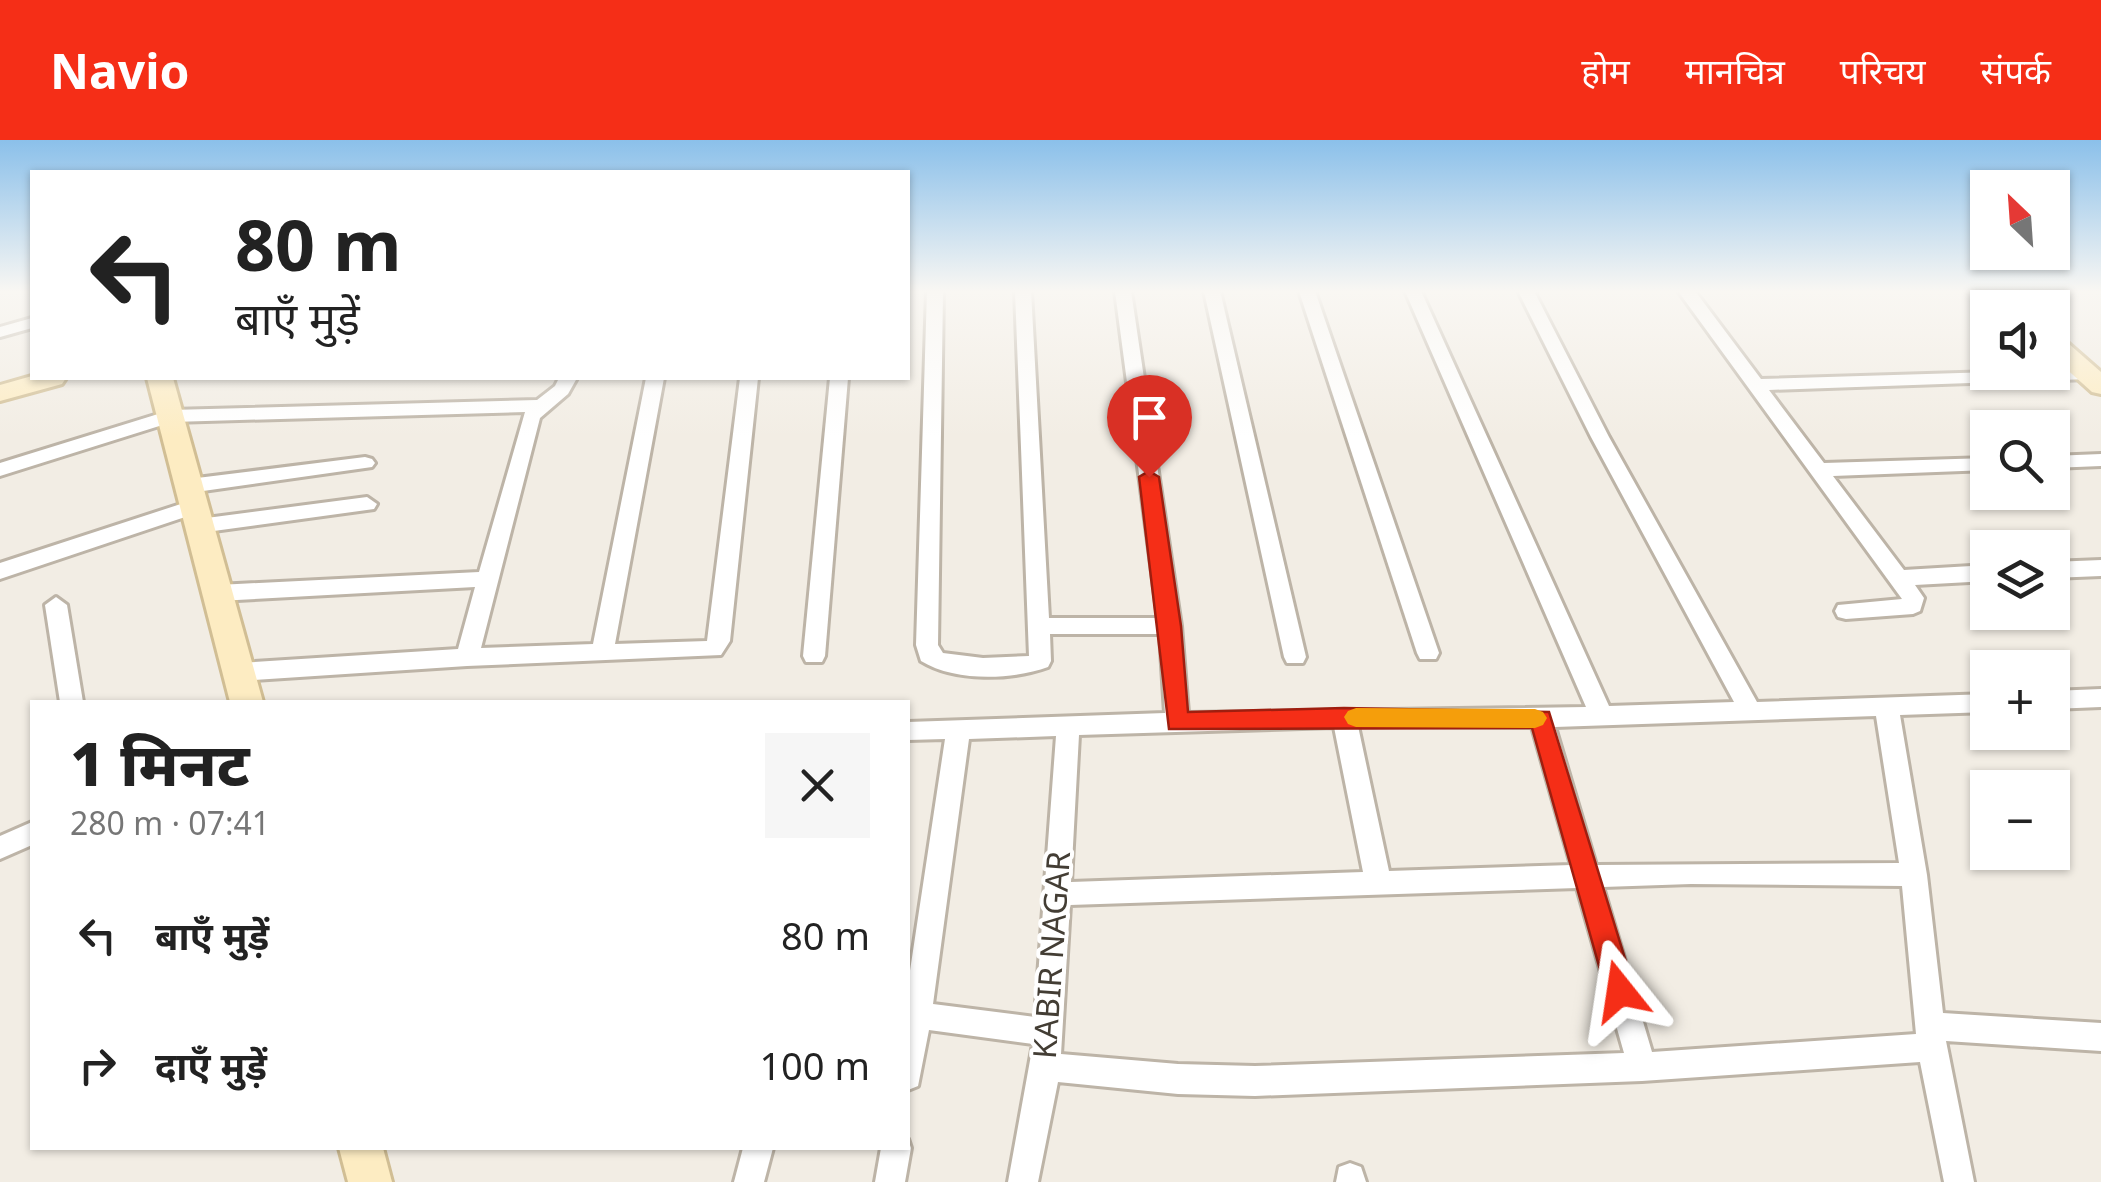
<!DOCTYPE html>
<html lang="hi">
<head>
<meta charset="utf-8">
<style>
	:root { --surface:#fff; --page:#f6f6f6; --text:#222; --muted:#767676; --accent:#f52e17 }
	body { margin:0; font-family:"Noto Sans","Noto Sans Devanagari",sans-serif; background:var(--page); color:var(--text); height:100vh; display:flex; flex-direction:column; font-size:38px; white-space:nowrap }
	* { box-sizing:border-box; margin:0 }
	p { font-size:32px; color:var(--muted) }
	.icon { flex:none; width:55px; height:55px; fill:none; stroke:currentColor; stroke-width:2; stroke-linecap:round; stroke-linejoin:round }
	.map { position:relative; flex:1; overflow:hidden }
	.drawer { position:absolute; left:30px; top:560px; width:880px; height:450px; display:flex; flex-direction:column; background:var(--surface); border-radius:0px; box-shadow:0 2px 8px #0004 }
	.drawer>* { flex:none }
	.banner { position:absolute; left:30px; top:30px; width:880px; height:210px; border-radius:0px; box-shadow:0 2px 8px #0004; background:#fff; color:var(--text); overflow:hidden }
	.needle { width:65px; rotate:335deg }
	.buttons { position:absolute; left:1970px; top:30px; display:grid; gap:20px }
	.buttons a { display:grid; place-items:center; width:100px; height:100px; border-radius:0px; background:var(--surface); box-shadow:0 2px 8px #0004; font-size:50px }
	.pin { position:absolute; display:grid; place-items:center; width:85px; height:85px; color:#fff; margin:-102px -42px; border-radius:50% 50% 50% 0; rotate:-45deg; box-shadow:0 0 10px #0007 }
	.pin .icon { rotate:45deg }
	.me { position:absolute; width:110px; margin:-55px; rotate:345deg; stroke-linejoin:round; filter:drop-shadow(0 0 8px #0008) }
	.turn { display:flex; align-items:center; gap:35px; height:210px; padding:0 40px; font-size:45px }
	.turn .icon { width:130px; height:130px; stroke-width:2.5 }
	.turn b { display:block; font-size:70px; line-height:85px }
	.round { display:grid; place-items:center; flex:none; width:105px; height:105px; border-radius:0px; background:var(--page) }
	.overview { display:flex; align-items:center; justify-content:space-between; height:170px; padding:0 40px }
	h1 { font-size:60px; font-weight:800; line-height:75px }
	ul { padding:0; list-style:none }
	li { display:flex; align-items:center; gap:30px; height:130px; padding:0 40px }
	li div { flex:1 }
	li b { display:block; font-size:38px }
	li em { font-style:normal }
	header { display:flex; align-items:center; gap:60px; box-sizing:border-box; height:140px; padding:0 50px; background:var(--accent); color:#fff }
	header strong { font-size:48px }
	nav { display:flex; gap:55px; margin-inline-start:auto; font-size:35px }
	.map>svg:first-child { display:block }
</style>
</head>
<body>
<header>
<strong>Navio</strong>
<nav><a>होम</a><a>मानचित्र</a><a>परिचय</a><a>संपर्क</a></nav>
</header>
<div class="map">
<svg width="2101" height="1042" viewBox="0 0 2101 1042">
	<rect width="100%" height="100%" fill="#f2ede4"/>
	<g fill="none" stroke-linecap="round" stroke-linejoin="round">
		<defs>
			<g id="street">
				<path d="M927,151h16l-5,354 5,8 40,5 46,-2 -14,-365h16l18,327h109l-43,-327h16l50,335 7,87 398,-6 -181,-416h16l188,415 125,-4 -143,-265 -73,-146h16l75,146 148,265 231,-8v18l-88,3 27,160 16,138 158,10v28l-155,-10 28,141h-30l-24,-120 -278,19 -387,15 -77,-2 -120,-12 -20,100h-30l25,-138 -104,-14 -11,56 -10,4v-106l37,-245 -37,1v-18l257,-9 -5,-79h-110l1,27 -3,6c-36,13 -93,15 -127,-6l-5,-16zM1876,576l23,147 -303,2 -41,-138zM1358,586l174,1 39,138 -182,6zM1334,587l29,145 -292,10 8,-147zM1056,596l-21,281 -102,-13 36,-265zM1691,744l211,2 14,148 -264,18 -49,-165zM1577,748l47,165 -369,13 -77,-2 -117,-10 9,-149z"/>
				<path d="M1204,151h16l86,366 -3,6h-16l-3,-6z"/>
				<path d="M1299,151h16l124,362 -3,6h-16l-3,-6z"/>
				<path d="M1678,151h17l66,88 327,-10 9,5 -9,5 -319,11 55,73 164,-5v12l-155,6 71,94 84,-5v16l-73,4 9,13 -4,13 -7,3 -67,5 -8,-2 -3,-6 3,-6 64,-6z"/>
				<path d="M32,178v10l-32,9v-10z"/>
				<path d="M559,238h18l-9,16 -28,24 -59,230 112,-4 53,-266h18l-49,266 92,-3 33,-263h18l-28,263 -9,14 -254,11 -228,15 -8,-3 -3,-6 3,-6 8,-3 219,-14 17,-62 -257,14 -11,-8 11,-8 261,-13 46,-160 -353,10 -172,54v-13l171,-53 366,-10 18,-14z"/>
				<path d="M830,238h18l-23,278 -3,6h-16l-3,-6z"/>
				<path d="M2101,314v12l-49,2v-12z"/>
				<path d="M365,317l7,2 3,4 -3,4 -183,26 -10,-7 10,-7z"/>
				<path d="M367,357l10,7 -3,5 -175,24 -10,-7 10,-7z"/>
				<path d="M193,360l7,2 3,5 -3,5 -200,67v-16z"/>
				<path d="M2101,420v16l-49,2v-16z"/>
				<path d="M56,457l11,8 16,97h-23l-15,-97z"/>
				<path d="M2101,549v18l-49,2v-18z"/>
				<path d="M32,682v23l-32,14v-23z"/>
				<path d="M908,999l3,9 -6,34h-30l6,-34h27z"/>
				<path d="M743,1008h30l-9,34h-30z"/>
				<path d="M1350,1023l11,4 5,15h-30l3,-15z"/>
			</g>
			<g id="secondary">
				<path d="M1984,151h26l16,17h-26z"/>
				<path d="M2052,195l9,2 40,35v22l-9,-2 -40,-36z"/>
				<path d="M32,236l34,2 -4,6 -62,17v-16z"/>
				<path d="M147,238h26l90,324h-33z"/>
				<path d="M339,1008h44l9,34h-44z"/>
			</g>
		</defs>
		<use href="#street" stroke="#bdb4a7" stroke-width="6"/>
		<use href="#secondary" stroke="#d1be94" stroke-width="6"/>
		<use href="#street" fill="#fff" fill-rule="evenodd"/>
		<use href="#secondary" fill="#fdecc2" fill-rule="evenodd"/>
	</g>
	<linearGradient id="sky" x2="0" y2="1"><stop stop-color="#8bc0ea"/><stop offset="0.51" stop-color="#f9f7f3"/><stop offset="1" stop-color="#f9f7f3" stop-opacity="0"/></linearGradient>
	<rect width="2101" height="297" fill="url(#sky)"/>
	<path fill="#f52e17" stroke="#9f1e0f" stroke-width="2.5" d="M1149,331l10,6 22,149 7,86 156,-4 205,4 86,279 -5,10 -10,4 -9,-4 -5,-10 -74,-263 -363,1 -30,-252z"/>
	<path fill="#f59e0b" d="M1356,568l179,1 8,3 4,6 -4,7 -8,3 -179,-1 -8,-3 -4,-7 4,-6z"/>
	<g text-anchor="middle" stroke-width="8" stroke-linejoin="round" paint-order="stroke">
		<g font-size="32" fill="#433d34" stroke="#fff">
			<text transform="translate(1052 815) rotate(-86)" y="11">KABIR NAGAR</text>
		</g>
	</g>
</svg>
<div class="buttons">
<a><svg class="needle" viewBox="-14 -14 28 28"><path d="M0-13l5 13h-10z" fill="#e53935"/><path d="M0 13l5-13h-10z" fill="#767676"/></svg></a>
<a><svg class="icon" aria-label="sound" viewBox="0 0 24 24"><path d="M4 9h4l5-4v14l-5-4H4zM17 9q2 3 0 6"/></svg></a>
<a><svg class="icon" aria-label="search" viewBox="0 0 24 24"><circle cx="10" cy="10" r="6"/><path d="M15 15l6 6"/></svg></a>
<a><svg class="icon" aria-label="layers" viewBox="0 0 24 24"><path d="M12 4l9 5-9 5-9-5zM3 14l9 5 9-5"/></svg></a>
<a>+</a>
<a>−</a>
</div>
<div class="pin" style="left:1149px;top:337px;background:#d93025"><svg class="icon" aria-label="arrive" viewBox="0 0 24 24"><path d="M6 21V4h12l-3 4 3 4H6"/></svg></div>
<svg class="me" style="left:1620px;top:851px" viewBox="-20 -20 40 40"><path d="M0-17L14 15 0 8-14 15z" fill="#f52e17" stroke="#fff" stroke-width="4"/></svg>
<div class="banner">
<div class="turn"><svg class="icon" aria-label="left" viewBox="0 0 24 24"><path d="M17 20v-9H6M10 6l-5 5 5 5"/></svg><div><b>80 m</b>बाएँ मुड़ें</div></div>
</div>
<section class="drawer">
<div class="overview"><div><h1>1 मिनट</h1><p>280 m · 07:41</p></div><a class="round"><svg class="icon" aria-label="close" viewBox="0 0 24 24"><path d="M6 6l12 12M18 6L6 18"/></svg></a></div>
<ul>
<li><svg class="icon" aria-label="left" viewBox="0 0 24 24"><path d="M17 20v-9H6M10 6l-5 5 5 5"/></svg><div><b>बाएँ मुड़ें</b></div><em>80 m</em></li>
<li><svg class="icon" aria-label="right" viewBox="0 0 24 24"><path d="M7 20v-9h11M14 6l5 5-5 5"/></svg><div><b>दाएँ मुड़ें</b></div><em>100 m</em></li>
</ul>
</section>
</div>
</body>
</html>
